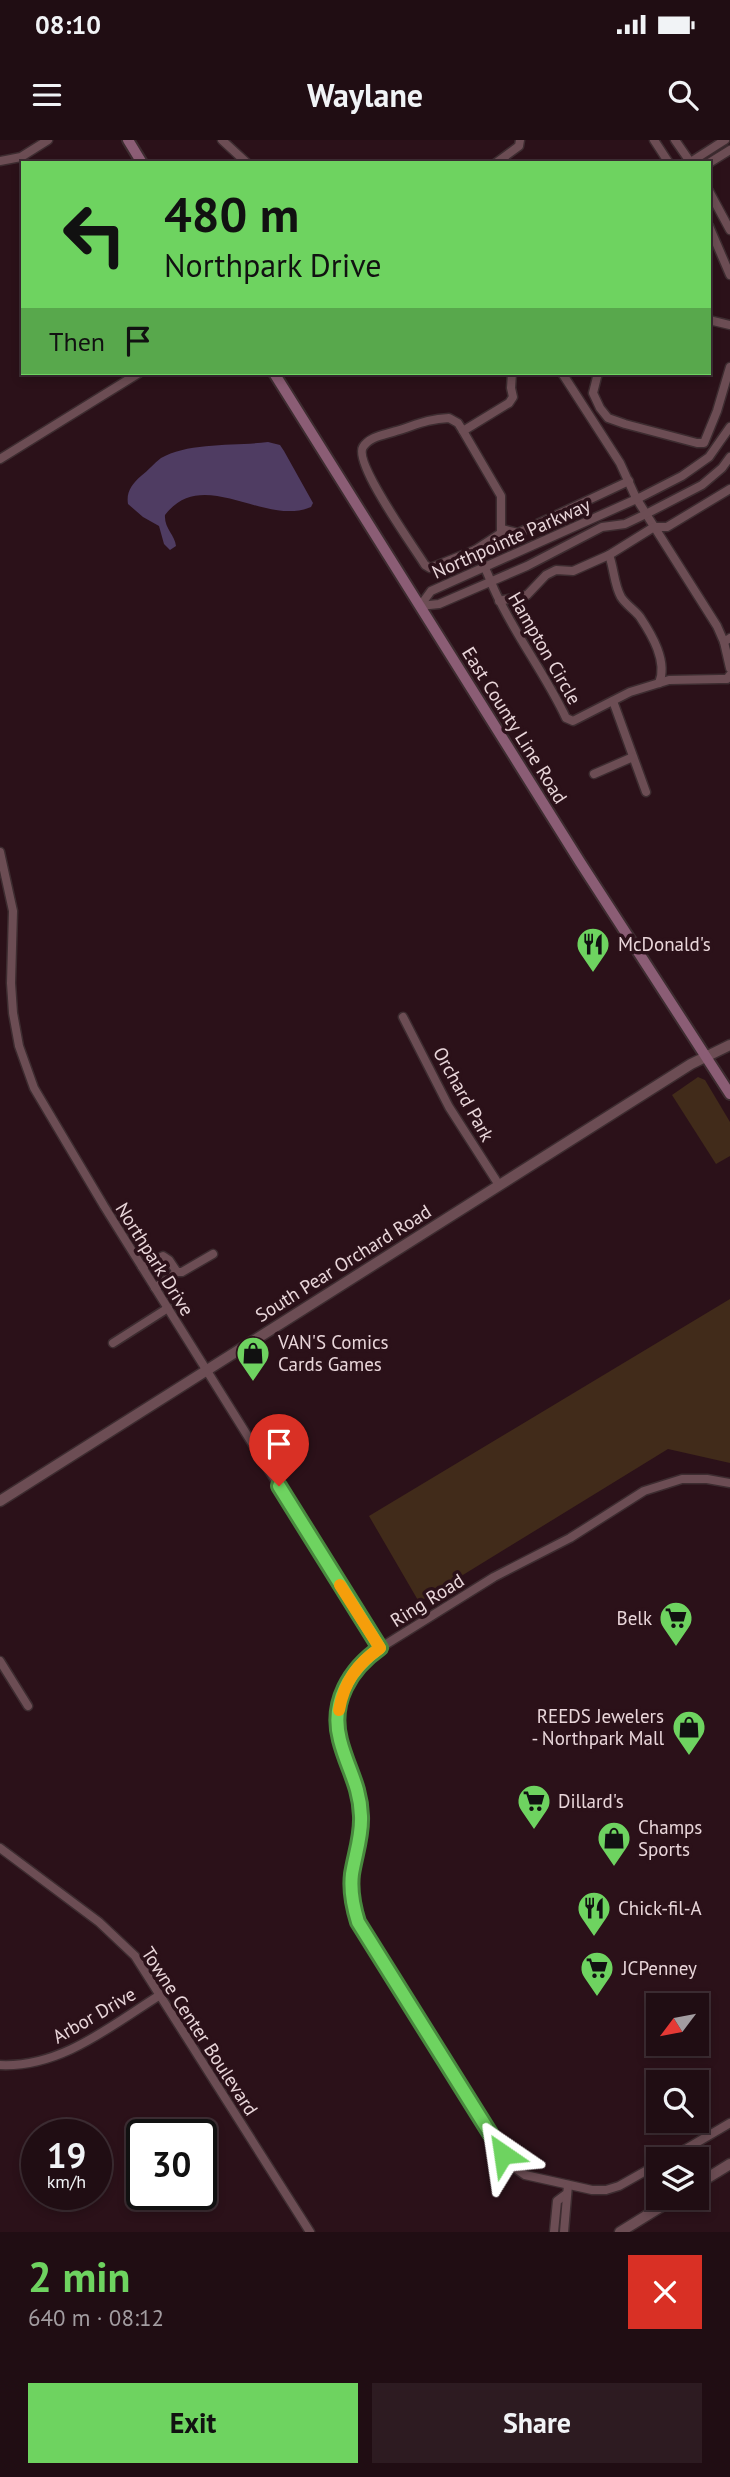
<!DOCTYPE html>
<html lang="en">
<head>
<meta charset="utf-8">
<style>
	:root { --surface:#200d13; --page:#2d1b21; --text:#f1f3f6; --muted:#a29ca0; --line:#3d2d33; --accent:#6ed360 }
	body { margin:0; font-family:"PT Sans",sans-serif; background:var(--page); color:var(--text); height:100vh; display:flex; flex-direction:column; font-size:26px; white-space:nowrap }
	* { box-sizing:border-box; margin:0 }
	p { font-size:23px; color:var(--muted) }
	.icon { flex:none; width:38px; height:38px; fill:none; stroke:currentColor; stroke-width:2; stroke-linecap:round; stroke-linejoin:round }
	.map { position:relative; height:2092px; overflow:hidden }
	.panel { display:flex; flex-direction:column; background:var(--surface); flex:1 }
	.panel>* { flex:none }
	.guide { position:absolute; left:21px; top:21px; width:690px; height:214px; border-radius:0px; box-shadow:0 4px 10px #0003,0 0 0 2px var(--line); background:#6ed360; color:#111; overflow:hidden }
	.needle { width:46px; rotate:238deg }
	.tools { position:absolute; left:646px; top:1853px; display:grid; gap:14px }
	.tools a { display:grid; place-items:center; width:63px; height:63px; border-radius:0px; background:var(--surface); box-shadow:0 4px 10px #0003,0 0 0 2px var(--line); font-size:35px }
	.speed { position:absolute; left:21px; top:1979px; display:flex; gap:14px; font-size:35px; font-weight:700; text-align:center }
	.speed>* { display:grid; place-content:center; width:91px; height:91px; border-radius:50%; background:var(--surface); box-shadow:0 4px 10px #0003,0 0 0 2px var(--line); line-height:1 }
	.speed small { font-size:18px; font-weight:400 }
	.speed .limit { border:4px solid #111; border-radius:10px; background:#fff; color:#111 }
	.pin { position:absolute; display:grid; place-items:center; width:60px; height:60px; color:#fff; margin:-72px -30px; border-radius:50% 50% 50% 0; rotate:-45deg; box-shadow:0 0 7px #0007 }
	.pin .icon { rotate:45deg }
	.me { position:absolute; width:77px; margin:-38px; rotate:328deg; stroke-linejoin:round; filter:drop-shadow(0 0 5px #0008) }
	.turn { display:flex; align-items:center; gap:24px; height:147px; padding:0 28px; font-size:32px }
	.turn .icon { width:91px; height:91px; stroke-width:2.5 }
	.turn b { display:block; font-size:49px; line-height:60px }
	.then { display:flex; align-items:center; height:66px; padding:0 28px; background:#0003; gap:14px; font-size:26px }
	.round { display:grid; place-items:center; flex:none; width:74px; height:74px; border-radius:0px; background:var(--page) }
	.overview { display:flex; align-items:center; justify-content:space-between; height:119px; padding:0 28px }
	h1 { font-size:42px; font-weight:600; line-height:52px; color:var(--accent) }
	.cta { display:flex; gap:14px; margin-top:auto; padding:14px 28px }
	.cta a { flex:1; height:80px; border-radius:0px; background:var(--accent); color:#111; font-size:28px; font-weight:600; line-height:80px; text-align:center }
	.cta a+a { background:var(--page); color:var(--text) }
	.status { display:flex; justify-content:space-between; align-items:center; height:49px; padding:0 35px; background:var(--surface); direction:ltr }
	.status svg { height:19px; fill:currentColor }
	header { display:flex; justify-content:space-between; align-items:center; height:91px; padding:0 28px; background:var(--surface); font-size:32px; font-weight:600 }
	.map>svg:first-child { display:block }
</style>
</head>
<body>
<div class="status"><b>08:10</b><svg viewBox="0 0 49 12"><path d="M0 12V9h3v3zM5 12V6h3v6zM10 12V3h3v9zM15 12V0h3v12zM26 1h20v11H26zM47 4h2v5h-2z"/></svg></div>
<header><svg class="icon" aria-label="menu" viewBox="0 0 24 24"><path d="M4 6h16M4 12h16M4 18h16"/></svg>Waylane<svg class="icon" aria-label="search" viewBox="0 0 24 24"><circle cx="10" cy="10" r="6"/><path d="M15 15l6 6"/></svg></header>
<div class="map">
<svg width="730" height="2092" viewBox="0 0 730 2092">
	<rect width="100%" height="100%" fill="#2b1119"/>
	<g fill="#412b1a">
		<path d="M698,937l7,3 25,42v34l-14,8 -44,-69z"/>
		<path d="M730,1159v164l-62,-14 -249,153 -50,-86z"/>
	</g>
	<path fill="#4f3c62" d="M268,302l12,3 4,6 29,52 -2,4c-47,20 -108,-42 -146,8 -1,13 10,20 11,31l-6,4 -6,-6 -5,-18 -16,-9 -15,-13c-2,-12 4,-20 13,-28 7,-5 13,-13 20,-18 27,-16 75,-12 107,-16z"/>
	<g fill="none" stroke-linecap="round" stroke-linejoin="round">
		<defs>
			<g id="minor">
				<path d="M222,0l25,23"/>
				<path d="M654,0l15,23"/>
				<path d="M675,0l16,23"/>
				<path d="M0,21l21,-4 27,-17"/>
				<path d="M496,23l23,-17 1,-6"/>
				<path d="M689,23l36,-23"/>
				<path d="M709,23l21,-13"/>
				<path d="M709,51l21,39"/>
				<path d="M709,86l21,49"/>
				<path d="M709,180l21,5"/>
				<path d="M562,233l58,90 16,35 81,128 7,16"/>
				<path d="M598,233l-5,20 7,15 8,10 17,6 72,19h7l13,-32 13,-44"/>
				<path d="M449,278l9,5 5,8 38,65v37l-26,17 -45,18 -5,-3c-11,-18 -72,-102 -62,-118 7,-11 22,-12 33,-16 20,-6 31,-12 53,-13z"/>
				<path d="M463,291l46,-28 4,-6 -2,-9 1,-15"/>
				<path d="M0,319l139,-86"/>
				<path d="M502,389l16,4 111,-52"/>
				<path d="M475,410c6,6 15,30 19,39 20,45 51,84 72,129l7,3 57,-29 39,-12 51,-1h7l3,-4"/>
				<path d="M609,415c5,13 5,30 12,42 5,8 14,13 19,20 12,18 28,45 19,66"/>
				<path d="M499,461l28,-6 19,-20 10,-5 17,1 36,-16 45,-28h13l63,-38"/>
				<path d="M420,466l11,-15 210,-94 41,-21 27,-19 21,-30"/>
				<path d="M420,466l19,-2 88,-38 75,-39 23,-3 21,-10 56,-29 20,-17 8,-11"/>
				<path d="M730,498l-6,4 6,26"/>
				<path d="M613,561l33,91"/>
				<path d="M594,634l39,-17"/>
				<path d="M0,712l13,59 -2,72 2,30 6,33 15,42 70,118 276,442"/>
				<path d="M403,877l46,90 50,78"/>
				<path d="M142,1127l21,-11 6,4 8,12"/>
				<path d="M155,1148l22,-16h5l31,-18"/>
				<path d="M113,1203l55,-35"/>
				<path d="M0,1521l28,45"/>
				<path d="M0,1708l99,74 36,34 175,276"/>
				<path d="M0,1925c61,3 112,-40 160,-70"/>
				<path d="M667,2020l63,-37"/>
				<path d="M658,2024l-39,22 -13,4h-14l-67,-15 -10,-7 -8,-8 -149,-238 -5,-20 -2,-19 9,-47 1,-23 -5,-33 -15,-38 -3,-25 6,-29 14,-22 22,-18 114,-71 76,-39 74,-47 38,-12h25l23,4"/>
				<path d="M554,2092l3,-31 8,-6"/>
				<path d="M564,2092l4,-47"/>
			</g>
			<g id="tertiary">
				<path d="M0,1361l691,-437 39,-19"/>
				<path d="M696,2045l34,-21"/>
				<path d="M620,2092l55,-34"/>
			</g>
			<g id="secondary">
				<path d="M128,0l14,23"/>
				<path d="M274,233l306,489 150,232"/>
			</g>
		</defs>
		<use href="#minor" stroke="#3d2c30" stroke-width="11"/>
		<use href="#tertiary" stroke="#3d2c30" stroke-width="13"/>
		<use href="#secondary" stroke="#3d2c30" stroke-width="14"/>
		<use href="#minor" stroke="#6c4d54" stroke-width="8"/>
		<use href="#tertiary" stroke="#6c4d54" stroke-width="10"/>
		<use href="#secondary" stroke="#8b5d75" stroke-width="10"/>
	</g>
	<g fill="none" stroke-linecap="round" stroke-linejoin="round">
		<defs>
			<path id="route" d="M279,1346l101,162c-30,21 -50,54 -40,92 7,28 20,45 21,76 1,20 -6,39 -9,58 -2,16 1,32 6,48l145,232"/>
		</defs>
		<use href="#route" stroke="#48893e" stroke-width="18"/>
		<use href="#route" stroke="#6ed360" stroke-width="12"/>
		<path stroke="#f59e0b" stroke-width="12" d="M339,1570c5,-28 18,-46 41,-62l-40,-63"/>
	</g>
	<defs>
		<symbol id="restaurant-pin" viewBox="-11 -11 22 30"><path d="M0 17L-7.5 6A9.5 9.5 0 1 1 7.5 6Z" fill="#6ed360" stroke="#2b1119"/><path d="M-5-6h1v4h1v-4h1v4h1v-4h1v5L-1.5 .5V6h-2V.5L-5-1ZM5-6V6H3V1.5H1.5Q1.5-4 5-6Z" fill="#111"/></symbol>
		<symbol id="shop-pin" viewBox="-11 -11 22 30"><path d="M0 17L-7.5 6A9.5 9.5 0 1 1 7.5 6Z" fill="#6ed360" stroke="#2b1119"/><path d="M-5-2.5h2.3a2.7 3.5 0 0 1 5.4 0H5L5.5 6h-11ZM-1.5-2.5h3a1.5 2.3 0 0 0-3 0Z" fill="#111"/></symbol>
		<symbol id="supermarket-pin" viewBox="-11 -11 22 30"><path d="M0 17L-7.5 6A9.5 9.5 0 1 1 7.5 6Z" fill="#6ed360" stroke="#2b1119"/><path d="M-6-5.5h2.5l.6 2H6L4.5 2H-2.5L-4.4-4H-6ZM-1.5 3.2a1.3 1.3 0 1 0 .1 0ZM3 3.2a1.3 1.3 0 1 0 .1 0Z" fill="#111"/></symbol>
	</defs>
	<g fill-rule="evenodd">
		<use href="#restaurant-pin" x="574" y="785" width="38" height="52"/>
		<use href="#shop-pin" x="234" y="1194" width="38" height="52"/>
		<use href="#supermarket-pin" x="657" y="1459" width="38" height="52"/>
		<use href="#shop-pin" x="670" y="1568" width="38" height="52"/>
		<use href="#supermarket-pin" x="515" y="1642" width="38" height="52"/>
		<use href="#shop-pin" x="595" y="1679" width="38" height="52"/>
		<use href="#restaurant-pin" x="575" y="1749" width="38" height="52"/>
		<use href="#supermarket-pin" x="578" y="1809" width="38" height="52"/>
	</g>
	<g text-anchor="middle" stroke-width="7" stroke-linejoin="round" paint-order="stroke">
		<g font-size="19" fill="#e9d6da" stroke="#2b1119">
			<text transform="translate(511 398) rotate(-24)" y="7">Northpointe Parkway</text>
			<text transform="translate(545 508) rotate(60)" y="7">Hampton Circle</text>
			<text transform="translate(515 585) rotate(58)" y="7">East County Line Road</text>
			<text transform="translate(464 954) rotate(61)" y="7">Orchard Park</text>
			<text transform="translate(155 1119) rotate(58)" y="7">Northpark Drive</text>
			<text transform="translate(343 1123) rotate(-32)" y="7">South Pear Orchard Road</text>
			<text transform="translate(427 1460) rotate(-32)" y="7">Ring Road</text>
			<text transform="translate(94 1875) rotate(-30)" y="7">Arbor Drive</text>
			<text transform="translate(200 1891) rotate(57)" y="7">Towne Center Boulevard</text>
		</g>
		<g font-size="19" fill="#e9d6da" stroke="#2b1119" text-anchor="start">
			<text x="618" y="811">McDonald's</text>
			<text x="278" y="1209">VAN'S Comics<tspan x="278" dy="22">Cards Games</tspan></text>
			<text x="652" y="1485" text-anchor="end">Belk</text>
			<text x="664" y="1583" text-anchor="end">REEDS Jewelers<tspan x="664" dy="22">- Northpark Mall</tspan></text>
			<text x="558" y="1668">Dillard's</text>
			<text x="638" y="1694">Champs<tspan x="638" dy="22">Sports</tspan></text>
			<text x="618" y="1775">Chick-fil-A</text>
			<text x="622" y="1835">JCPenney</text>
		</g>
	</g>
</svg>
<div class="tools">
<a><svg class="needle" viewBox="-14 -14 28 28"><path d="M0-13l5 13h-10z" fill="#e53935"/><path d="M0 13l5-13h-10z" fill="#a29ca0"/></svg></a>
<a><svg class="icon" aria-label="search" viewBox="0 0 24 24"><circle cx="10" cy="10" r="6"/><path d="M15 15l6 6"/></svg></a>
<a><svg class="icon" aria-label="layers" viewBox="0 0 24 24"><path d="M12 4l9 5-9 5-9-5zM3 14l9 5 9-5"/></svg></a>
</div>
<div class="speed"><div>19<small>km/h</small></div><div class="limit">30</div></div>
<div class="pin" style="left:279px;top:1346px;background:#d93025"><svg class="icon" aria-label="arrive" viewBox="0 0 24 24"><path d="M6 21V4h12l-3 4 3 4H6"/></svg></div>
<svg class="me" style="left:503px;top:2014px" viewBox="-20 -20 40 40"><path d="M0-17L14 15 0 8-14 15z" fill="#6ed360" stroke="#fff" stroke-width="4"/></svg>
<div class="guide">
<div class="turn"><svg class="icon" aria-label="left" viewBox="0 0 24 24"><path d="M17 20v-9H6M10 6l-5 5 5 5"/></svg><div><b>480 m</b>Northpark Drive</div></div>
<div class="then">Then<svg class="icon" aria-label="arrive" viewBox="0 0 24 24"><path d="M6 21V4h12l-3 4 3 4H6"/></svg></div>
</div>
</div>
<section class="panel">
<div class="overview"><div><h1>2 min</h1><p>640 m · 08:12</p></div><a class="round" style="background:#d93025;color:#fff"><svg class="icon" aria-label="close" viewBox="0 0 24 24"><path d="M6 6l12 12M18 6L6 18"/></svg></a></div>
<div class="cta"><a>Exit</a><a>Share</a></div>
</section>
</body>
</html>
